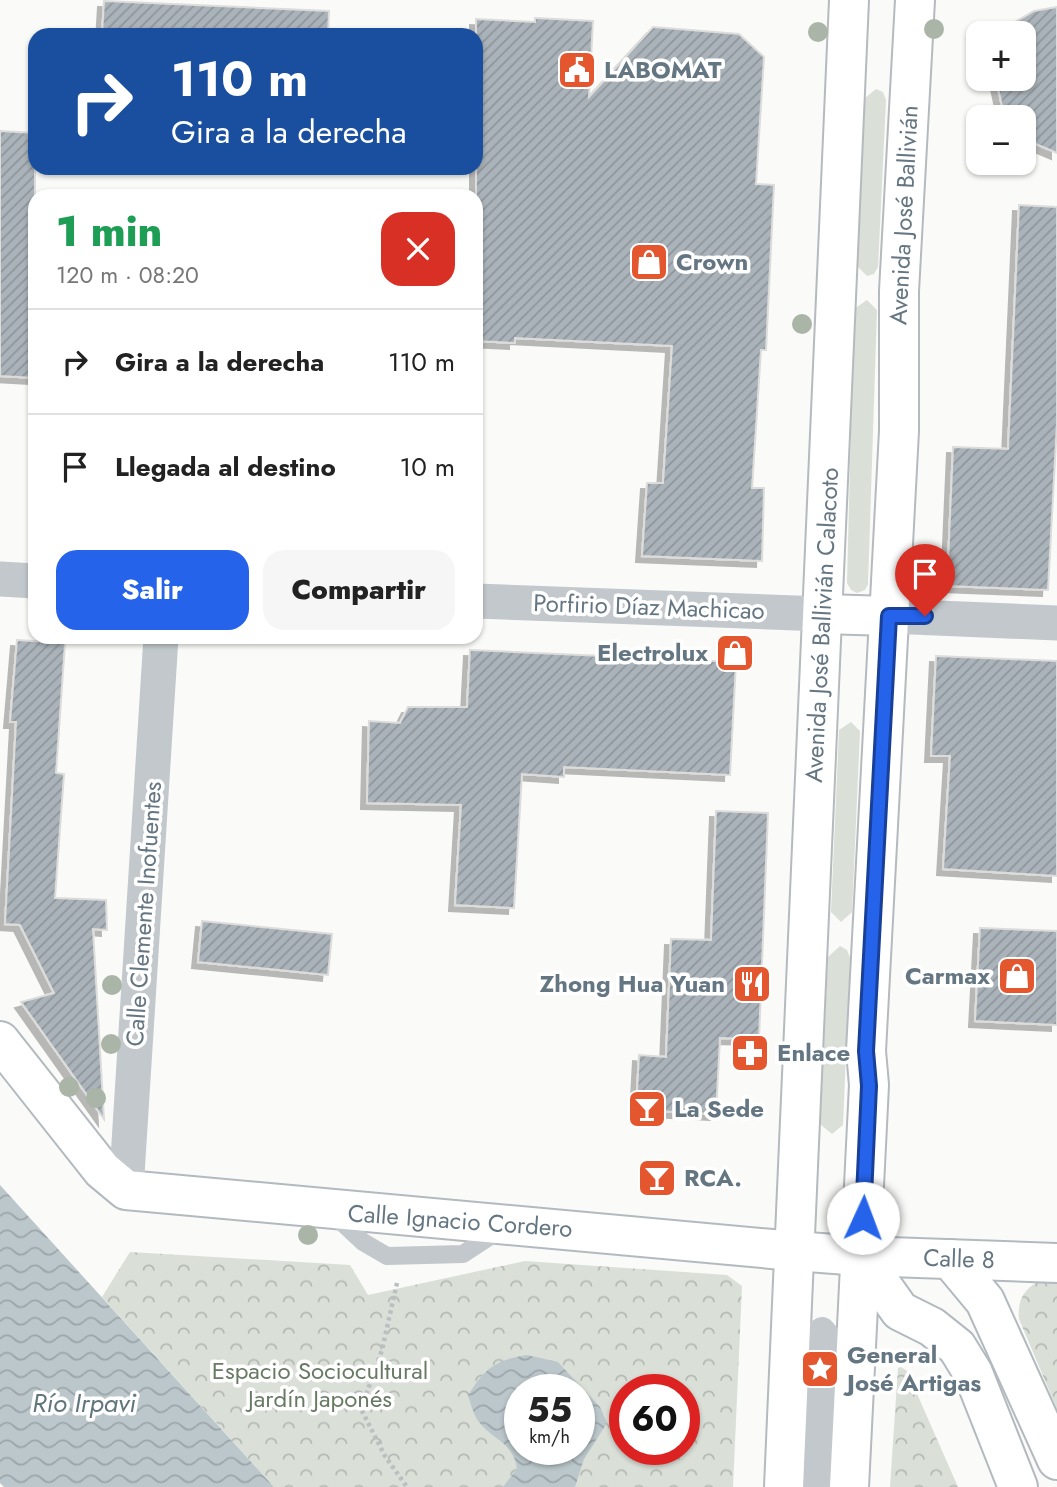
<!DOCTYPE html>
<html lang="es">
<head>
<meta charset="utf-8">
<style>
	:root { --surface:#fff; --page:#f6f6f6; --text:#222; --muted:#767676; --line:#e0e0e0; --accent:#2563eb }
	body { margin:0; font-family:Jost,sans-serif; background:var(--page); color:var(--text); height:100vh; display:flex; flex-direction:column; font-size:26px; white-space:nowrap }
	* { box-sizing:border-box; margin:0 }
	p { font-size:23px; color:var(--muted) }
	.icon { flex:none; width:38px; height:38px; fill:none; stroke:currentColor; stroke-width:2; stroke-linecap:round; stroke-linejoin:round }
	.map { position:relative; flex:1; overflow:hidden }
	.sheet { position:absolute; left:28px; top:189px; width:455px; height:455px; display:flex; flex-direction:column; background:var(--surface); border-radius:21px; box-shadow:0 2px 5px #0004 }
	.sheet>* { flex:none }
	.hud { position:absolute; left:28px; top:28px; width:455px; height:147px; border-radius:21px; box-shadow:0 2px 5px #0004; background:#1a4fa0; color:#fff; overflow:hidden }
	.buttons { position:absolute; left:966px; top:21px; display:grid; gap:14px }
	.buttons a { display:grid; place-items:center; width:70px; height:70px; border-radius:14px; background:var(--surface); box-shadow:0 2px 5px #0004; font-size:35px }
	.speed { position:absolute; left:504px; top:1374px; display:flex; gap:14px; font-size:35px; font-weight:700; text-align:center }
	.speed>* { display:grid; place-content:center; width:91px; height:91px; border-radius:50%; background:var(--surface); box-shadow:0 2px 5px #0004; line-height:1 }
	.speed small { font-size:18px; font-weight:400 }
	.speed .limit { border:10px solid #d22; background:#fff; color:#111 }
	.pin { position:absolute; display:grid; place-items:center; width:60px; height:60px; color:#fff; margin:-72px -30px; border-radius:50% 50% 50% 0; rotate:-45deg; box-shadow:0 0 7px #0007 }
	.pin .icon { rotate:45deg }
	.me { position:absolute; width:77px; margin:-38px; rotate:2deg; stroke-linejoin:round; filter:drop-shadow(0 0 5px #0008) }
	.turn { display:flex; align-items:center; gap:24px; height:147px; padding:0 28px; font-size:32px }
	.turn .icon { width:91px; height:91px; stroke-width:2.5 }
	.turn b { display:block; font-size:49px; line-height:60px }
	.round { display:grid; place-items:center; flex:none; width:74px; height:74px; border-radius:21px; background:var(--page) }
	.headline { display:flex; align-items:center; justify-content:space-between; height:119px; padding:0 28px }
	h1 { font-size:42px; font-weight:800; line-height:52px; color:#1e9e55 }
	.button { display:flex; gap:14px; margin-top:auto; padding:14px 28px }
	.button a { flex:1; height:80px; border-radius:21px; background:var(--accent); color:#fff; font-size:28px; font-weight:800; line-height:80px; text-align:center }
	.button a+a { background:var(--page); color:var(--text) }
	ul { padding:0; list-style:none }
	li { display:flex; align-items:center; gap:21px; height:105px; padding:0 28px; border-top:2px solid var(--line) }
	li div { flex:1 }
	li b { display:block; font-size:26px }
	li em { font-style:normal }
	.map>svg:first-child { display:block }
</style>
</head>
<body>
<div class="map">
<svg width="1057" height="1487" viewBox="0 0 1057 1487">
	<defs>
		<pattern id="park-crowns" width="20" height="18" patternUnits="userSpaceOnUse" patternTransform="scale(1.75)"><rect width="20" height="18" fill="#dadfd7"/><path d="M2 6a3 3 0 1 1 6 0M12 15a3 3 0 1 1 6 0" fill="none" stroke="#b4b9b4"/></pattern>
		<pattern id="water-waves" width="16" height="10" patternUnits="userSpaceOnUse" patternTransform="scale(1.75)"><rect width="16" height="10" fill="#bbc7cb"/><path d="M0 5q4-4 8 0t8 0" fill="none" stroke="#9ca6aa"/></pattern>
		<pattern id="building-hatch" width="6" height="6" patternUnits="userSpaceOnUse" patternTransform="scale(1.75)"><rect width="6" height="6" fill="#aab3b9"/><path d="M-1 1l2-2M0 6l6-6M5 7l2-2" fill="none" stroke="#8e969c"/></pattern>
		<filter id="shadow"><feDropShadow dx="-6" dy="6" stdDeviation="0" flood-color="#0004"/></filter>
	</defs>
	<rect width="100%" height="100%" fill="#fafaf8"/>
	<g fill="#dadfd7">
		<path d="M876,89l7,3 3,8 -8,167 -4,7 -7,2 -10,-10 8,-168z"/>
		<path d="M867,300l10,10 -9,274 -3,6 -8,3 -6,-3 -4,-7 7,-274z"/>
		<path d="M851,722l9,9 -8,181 -11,10 -10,-10 8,-182z"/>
		<path d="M840,946l7,4 3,8 -7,167 -11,9 -12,-10 8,-167z"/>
	</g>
	<g fill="url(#park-crowns)" fill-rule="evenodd">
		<path d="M130,1252l220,13 18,30 157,-34 202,14 15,11 -9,201h-459l-172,-190zM520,1390h59v59h-59zM625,1390h59v59h-59z"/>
		<path d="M1045,1278h12v131l-38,-90c-2,-22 7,-32 26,-41z"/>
		<path d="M901,1367l6,4 51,116h-68l8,-119z"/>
	</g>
	<g fill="url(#water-waves)" fill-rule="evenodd">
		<path d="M0,1185l274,302h-270l-4,-4z"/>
		<path d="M527,1355l31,7 42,45 7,16 -23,36 -9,28h-72l14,-18c-3,-26 -24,-29 -38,-47 -5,-6 -8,-18 -11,-26 16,-28 28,-36 59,-41zM520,1390h59v59h-59z"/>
	</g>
	<g fill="url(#building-hatch)" stroke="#dcdcda" stroke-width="2" filter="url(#shadow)">
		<path d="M104,1l225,10 -1,24h-226z"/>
		<path d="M1057,7v146l-26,-11 -7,-7v-18h-15l-7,-11 -6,-27h28v-46l-14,-8 24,-14z"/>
		<path d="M535,18l58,3 -4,76 64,-70 86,7 25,23 -8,127 18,1 -8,165h-5l-9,138h12l-2,73 -120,-5 5,-73h16l9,-137 -157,-8v5l-39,-2v-322l59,3z"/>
		<path d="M0,131l35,2v245l-35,-2z"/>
		<path d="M1019,205l38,2v215l-9,168 -101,-4 6,-139 55,2z"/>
		<path d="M17,640l48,3 -9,130 8,1 -9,124 51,2 1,30 -14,-1 11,190 -83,-117 33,-9 -34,-68 -15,-1 11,-202h-6z"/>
		<path d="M470,650l266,12 -6,113 -166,-8v10l-42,-3 -8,134 -59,-3 6,-100 -94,-2 2,-82 31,2 8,-16h59z"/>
		<path d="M936,656l121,5v215l-114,-7 7,-113h-19z"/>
		<path d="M716,811l52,2 -9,226 -39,-1 -4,76 -80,-4 3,-55 27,2 5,-118 40,1z"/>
		<path d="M202,921l130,13 -4,41 -130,-13z"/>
		<path d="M980,928l77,3v94l-82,-4z"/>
	</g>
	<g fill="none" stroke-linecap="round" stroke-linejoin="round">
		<defs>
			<g id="secondary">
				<path d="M0,1041l102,129 24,20 668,61"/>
				<path d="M861,1256l39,55 32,16 25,20 16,26 45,114"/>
				<path d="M861,1256l196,7"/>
				<path d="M950,1259l35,42 72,159"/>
			</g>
			<g id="primary">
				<path d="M823,614l66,2"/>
				<path d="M794,1251l67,5"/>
				<path d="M784,1487l65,-1487"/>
				<path d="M849,1487l20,-402 -3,-34 33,-620v-140l16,-291"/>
			</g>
		</defs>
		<use href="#secondary" stroke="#b3babf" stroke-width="42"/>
		<use href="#primary" stroke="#b5babe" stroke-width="42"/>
		<path stroke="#bbbfc2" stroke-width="4.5" stroke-dasharray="3.5 3.5" stroke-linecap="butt" d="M397,1283l-15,67 -21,59 24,47 22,31"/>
		<path stroke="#c3c8cc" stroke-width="18" d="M332,1213l31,29 24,14 76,-2 38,-25"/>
		<path stroke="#c3c8cc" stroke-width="26" d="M806,1487l7,-150 9,-7 6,7 -9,150"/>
		<g stroke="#c3c8cc" stroke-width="35">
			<path d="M0,579l35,2"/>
			<path d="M476,601l347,13"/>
			<path d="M889,616l168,7"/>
			<path d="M126,1190l35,-553"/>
		</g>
		<use href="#secondary" stroke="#fff" stroke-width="38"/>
		<use href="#primary" stroke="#fff" stroke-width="38"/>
	</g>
	<g fill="#aab4a7">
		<circle cx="934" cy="29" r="10"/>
		<circle cx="818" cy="32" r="10"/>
		<circle cx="802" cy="324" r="10"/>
		<circle cx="112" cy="985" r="10"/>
		<circle cx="111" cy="1044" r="10"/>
		<circle cx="69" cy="1087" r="10"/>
		<circle cx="96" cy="1098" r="10"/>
		<circle cx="308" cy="1235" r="10"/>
	</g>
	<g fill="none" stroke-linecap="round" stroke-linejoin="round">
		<defs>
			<path id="route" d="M863,1218l6,-132 -3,-35 23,-435h36"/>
		</defs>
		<use href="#route" stroke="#184099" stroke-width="18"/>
		<use href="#route" stroke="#2563eb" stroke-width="12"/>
	</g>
	<defs>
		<symbol id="civic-square" viewBox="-11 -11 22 22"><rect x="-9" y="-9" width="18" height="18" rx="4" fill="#e4572e" stroke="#fff"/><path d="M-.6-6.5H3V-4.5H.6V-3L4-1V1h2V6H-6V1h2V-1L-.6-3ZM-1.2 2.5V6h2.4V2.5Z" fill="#fff"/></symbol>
		<symbol id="shop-square" viewBox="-11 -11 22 22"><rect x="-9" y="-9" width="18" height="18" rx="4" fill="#e4572e" stroke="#fff"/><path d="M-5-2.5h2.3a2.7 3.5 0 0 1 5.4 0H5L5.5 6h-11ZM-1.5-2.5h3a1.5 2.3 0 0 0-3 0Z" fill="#fff"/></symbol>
		<symbol id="restaurant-square" viewBox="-11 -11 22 22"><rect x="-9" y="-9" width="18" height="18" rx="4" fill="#e4572e" stroke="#fff"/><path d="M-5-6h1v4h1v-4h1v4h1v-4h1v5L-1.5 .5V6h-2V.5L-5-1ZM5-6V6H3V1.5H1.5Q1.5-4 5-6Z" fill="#fff"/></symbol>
		<symbol id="pharmacy-square" viewBox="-11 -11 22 22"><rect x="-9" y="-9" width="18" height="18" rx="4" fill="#e4572e" stroke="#fff"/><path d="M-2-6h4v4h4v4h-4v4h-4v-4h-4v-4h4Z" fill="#fff"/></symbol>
		<symbol id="bar-square" viewBox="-11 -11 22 22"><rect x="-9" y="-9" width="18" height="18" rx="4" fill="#e4572e" stroke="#fff"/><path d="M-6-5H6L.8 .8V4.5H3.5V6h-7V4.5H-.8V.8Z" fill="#fff"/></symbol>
		<symbol id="sight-square" viewBox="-11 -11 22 22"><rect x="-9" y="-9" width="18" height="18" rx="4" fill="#e4572e" stroke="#fff"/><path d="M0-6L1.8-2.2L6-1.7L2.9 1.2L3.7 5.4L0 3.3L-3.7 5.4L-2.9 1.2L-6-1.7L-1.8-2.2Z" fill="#fff"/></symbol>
	</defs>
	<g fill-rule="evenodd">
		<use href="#civic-square" x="555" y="48" width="44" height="44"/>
		<use href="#shop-square" x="627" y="240" width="44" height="44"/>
		<use href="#shop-square" x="713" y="631" width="44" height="44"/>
		<use href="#shop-square" x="995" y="954" width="44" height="44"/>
		<use href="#restaurant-square" x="730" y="962" width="44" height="44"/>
		<use href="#pharmacy-square" x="728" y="1031" width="44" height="44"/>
		<use href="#bar-square" x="625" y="1087" width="44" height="44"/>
		<use href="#bar-square" x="635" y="1156" width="44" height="44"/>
		<use href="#sight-square" x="798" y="1347" width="44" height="44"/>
	</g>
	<g text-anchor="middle" stroke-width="7" stroke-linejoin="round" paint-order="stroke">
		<g font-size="24" font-weight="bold" fill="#657683" stroke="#fff" text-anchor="start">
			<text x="604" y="78">LABOMAT</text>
			<text x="676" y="270">Crown</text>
			<text x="708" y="661" text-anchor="end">Electrolux</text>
			<text x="990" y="984" text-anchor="end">Carmax</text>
			<text x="725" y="992" text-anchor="end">Zhong Hua Yuan</text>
			<text x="777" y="1061">Enlace</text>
			<text x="674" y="1117">La Sede</text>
			<text x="684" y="1186">RCA.</text>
			<text x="847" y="1363">General<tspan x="847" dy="28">José Artigas</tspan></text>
		</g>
		<g font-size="24" fill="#657683" stroke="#fff">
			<text transform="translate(904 215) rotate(-87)" y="8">Avenida José Ballivián</text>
			<text transform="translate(649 607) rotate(2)" y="8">Porfirio Díaz Machicao</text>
			<text transform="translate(822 625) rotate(-87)" y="8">Avenida José Ballivián Calacoto</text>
			<text transform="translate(144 914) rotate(-86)" y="8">Calle Clemente Inofuentes</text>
			<text transform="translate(460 1221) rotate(4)" y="8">Calle Ignacio Cordero</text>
			<text transform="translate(959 1259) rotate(2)" y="8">Calle 8</text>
		</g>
		<g font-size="24" fill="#687a64" stroke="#fff">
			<text x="320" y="1379">Espacio Sociocultural<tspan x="320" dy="28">Jardín Japonés</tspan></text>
		</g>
		<g font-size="26" font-style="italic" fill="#60757c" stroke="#fff">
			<text x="84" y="1412">Río Irpavi</text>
		</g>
	</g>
</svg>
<div class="buttons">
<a>+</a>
<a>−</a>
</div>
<div class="speed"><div>55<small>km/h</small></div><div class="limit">60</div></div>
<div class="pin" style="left:925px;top:616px;background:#d93025"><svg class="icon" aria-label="arrive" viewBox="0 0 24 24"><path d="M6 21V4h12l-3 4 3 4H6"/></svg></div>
<svg class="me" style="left:863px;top:1218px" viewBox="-20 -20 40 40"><circle r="19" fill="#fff"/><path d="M0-13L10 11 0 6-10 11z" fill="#2563eb"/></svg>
<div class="hud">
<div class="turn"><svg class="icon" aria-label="right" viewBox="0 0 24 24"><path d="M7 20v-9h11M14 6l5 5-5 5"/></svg><div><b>110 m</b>Gira a la derecha</div></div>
</div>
<section class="sheet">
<div class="headline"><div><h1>1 min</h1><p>120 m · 08:20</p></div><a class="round" style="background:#d93025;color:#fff"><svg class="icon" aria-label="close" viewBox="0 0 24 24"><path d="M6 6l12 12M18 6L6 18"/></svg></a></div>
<ul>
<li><svg class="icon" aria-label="right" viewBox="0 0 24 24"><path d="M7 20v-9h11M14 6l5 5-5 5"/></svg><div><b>Gira a la derecha</b></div><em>110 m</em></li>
<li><svg class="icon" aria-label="arrive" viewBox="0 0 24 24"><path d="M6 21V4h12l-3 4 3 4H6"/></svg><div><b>Llegada al destino</b></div><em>10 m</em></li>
</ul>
<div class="button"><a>Salir</a><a>Compartir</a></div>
</section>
</div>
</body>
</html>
